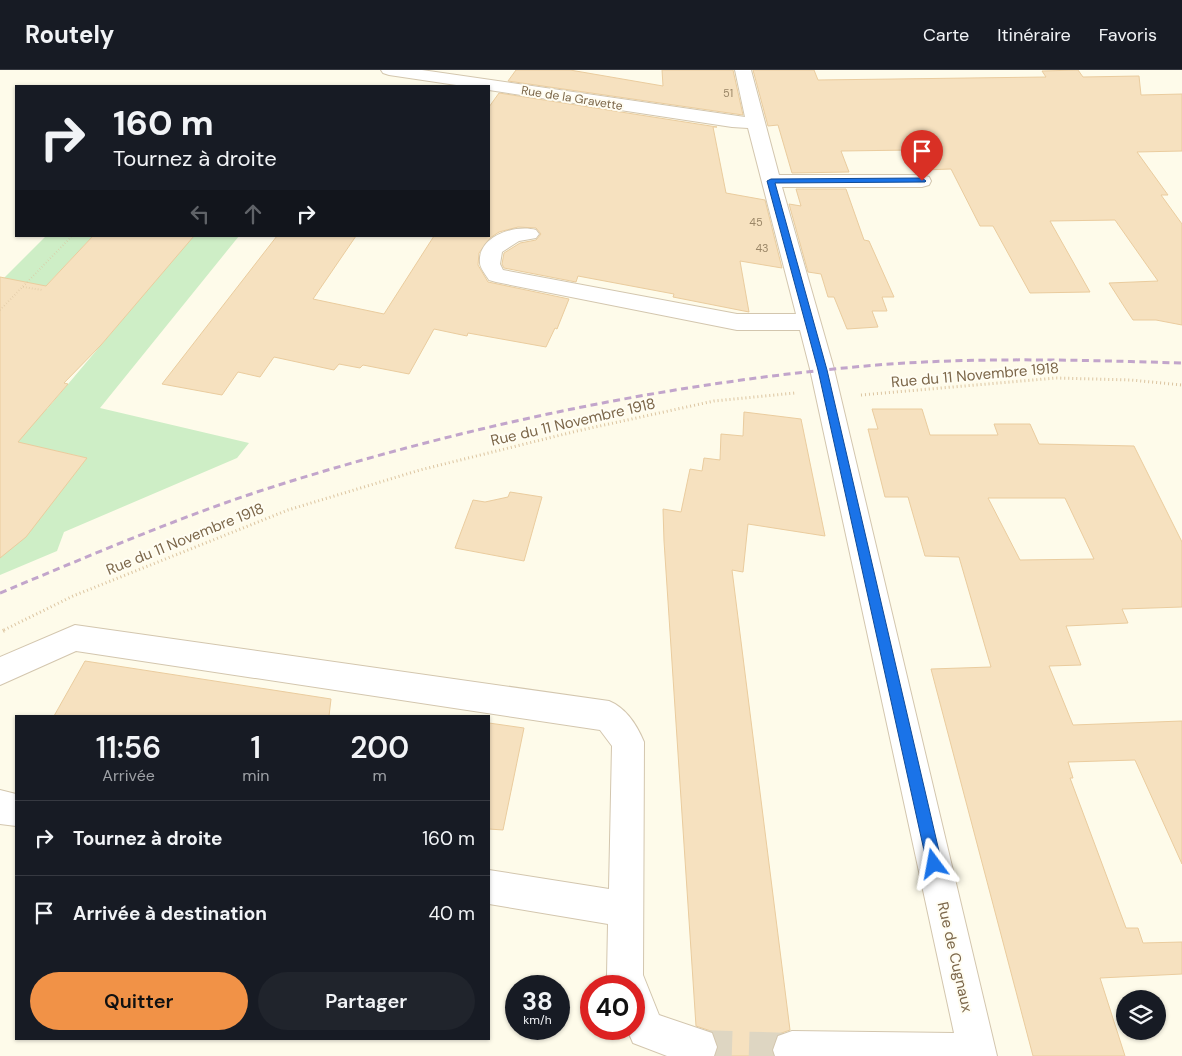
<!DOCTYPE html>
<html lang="fr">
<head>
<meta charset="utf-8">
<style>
	:root { --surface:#171b24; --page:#20242c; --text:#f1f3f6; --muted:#9ea1a6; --line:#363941; --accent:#f19247 }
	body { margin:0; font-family:"DM Sans",sans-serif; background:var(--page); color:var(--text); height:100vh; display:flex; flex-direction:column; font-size:19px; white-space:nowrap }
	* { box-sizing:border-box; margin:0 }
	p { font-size:16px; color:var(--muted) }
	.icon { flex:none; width:28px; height:28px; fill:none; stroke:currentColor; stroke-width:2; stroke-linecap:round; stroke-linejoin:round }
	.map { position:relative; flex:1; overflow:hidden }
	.sheet { position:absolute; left:15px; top:645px; width:475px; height:325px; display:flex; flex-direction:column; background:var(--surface); border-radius:0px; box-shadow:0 1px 4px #0004 }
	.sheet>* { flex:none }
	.guide { position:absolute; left:15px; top:15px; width:475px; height:152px; border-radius:0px; box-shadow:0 1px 4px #0004; background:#171b24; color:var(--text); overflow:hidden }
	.fabs { position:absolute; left:1116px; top:920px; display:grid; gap:10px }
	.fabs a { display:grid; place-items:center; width:50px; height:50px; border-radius:50%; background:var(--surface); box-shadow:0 1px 4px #0004; font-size:25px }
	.speed { position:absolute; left:505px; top:905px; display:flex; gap:10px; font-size:25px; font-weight:700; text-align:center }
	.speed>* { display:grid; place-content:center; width:65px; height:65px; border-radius:50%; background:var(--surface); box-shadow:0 1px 4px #0004; line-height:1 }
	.speed small { font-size:12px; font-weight:400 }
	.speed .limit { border:8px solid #d22; background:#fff; color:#111 }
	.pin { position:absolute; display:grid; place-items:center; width:42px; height:42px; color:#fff; margin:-51px -21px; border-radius:50% 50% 50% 0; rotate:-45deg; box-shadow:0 0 5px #0007 }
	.pin .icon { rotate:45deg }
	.me { position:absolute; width:55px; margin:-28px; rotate:347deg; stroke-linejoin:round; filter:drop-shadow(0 0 4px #0008) }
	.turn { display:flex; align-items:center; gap:18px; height:105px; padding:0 15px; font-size:22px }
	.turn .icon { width:65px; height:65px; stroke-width:2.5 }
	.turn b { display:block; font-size:35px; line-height:42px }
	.lanes { display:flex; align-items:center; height:48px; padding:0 15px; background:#0003; justify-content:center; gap:25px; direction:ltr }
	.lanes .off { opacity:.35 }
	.eta { display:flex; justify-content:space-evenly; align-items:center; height:85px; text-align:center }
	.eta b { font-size:30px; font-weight:600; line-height:35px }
	.cta { display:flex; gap:10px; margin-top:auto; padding:10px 15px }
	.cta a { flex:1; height:58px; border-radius:30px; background:var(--accent); color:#111; font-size:20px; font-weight:600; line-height:58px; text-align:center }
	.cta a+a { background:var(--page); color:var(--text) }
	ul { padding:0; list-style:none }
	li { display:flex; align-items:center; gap:15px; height:75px; padding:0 15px; border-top:1px solid var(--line) }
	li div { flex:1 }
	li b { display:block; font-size:19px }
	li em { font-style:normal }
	header { display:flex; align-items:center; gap:30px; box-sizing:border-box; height:70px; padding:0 25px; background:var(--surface); border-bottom:1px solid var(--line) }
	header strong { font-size:24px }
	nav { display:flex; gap:28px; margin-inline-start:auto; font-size:18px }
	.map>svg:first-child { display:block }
</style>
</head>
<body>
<header>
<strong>Routely</strong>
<nav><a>Carte</a><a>Itinéraire</a><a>Favoris</a></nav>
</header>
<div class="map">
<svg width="1182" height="986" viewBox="0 0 1182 986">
	<rect width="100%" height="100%" fill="#fefbea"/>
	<g fill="#ceeec6">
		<path d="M46,166h47l-51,54 -42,-8z"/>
		<path d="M193,166h46l-139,172 149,35 -12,15 -173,74 -7,19 -57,24v-35l84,-81 -5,-3 -79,-17v-39l47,9z"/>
	</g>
	<g fill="#f6e1bf" stroke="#eacc9e" fill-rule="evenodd">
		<path d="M516,0h54l93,16 -1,-16h71l10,45 -235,-34z"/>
		<path d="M753,0h61l4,10 228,-3 -4,-6 36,-1 5,7 56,-1 2,19 41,-1v57l-45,1 31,43h-7l21,29v101l-26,-5h-23l-6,-9 -18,-28 49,-2 -43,-61 -65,1 40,71 -60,1 -37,-67h-13l-29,-57 -30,1 -9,-20 -71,1 8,21 -57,1 -14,-48 -10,1z"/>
		<path d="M499,23l218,34h-4l13,66 39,7 17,68 -42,-7 9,51 -76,-15 1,-3 -96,-18 -2,6 -72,-14 -2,-4 2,-11 16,-10 16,-3 5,-6 -5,-6 -18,-1 -19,5 -9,6 -11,15 -1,12 10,17 81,17 -12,30 -2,-1 -9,19 -78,-14 -1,3 -33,-7 -25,45 -46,-9 -3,3 -21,-4 -5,6 -60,-13 -14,20 -22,-5 -16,23 -60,-11 115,-148h79l-43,63 71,15 50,-78h55v-129z"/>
		<path d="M796,119h50l18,51 5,1 25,56h-12l5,14h-15l6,16 -31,2 -13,-32h-6l-7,-23 -13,-2 -19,-68 12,2z"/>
		<path d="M93,166h101l-93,109 -37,38 4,1 -50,58 69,16 -61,79 -26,21v-281l46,9z"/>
		<path d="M872,339h50l8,26h68l-4,-11h36l9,20 95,2 48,96v65l-60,2 6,14 -62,3 15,39 -32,1 24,59 109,-4v143l-47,-104 -67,2 5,16h-3l56,150h12l5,15 39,-1v32l-82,4 25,78h-92l-102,-387 60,-2 -32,-110 -34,-1 -17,-59h-23l-17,-68h10zM988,428h77l29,61 -74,1z"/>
		<path d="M744,342l57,7 24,117 -77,-12 -5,48 -11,-2 58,460 -14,5 -5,14 2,7h-57l3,-10 -5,-14 -18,-6 -32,-485 -1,-32 18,3 9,-43 12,2 2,-13 16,2 1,-26 22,2z"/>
		<path d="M510,422l32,5 -18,64 -69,-13 18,-48 12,2 23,-5z"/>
		<path d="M85,591l246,38 -2,17h-275z"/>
		<path d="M489,653l35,5 -21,102 -14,-1z"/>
	</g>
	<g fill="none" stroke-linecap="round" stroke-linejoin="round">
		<path stroke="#ded6c2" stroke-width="34" stroke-dasharray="34 17" stroke-linecap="butt" d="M698,977l94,3"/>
		<defs>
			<g id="minor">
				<path d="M381,0h41l323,47 -10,-47h16l28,105h143l7,2 2,4 -2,4 -7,2h-140l52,182 163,687h-222l-2,-6 5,-14 14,-5 162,2 -144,-664 -10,-39h-63l-241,-48 -7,-2c-3,-5 -9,-12 -9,-17 -3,-27 36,-39 56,-33l3,4 -3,4 -17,3 -17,11 -2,12 3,6 234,44h59l-48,-186 -16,-1 -243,-37v-4h-26l-74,-11 -6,-2z"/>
				<path d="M75,555l534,76c17,7 28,24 35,41l-1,233 16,40 53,18 5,14 -3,9h-47l-34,-13 -6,-14h7v-43h-23l-4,-11 1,-51 -119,-20v-34l120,19 3,-143 -12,-16 -524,-79 -76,34v-28z"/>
				<path d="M0,720l16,4v32l-16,-2z"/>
			</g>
		</defs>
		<use href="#minor" stroke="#d3c6ae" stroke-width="2"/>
		<g stroke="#dcc5a1" stroke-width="2" stroke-dasharray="0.5 2.5" stroke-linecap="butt">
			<path d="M23,217l19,3"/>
			<path d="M0,240l72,-74"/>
		</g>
		<g stroke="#dcc5a1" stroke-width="3" stroke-dasharray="1 3" stroke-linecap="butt">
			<path d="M861,325l195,-17 75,2 51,5"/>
			<path d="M4,560l69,-34 215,-86 132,-40 157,-39 137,-30 81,-8"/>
		</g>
		<path stroke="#dcc5a1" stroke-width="4" stroke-dasharray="1 4.5" stroke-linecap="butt" d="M3,561l4,-2"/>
		<use href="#minor" fill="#fff" fill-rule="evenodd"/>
		<path stroke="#c2a5cb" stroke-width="3" stroke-dasharray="7 4.5" stroke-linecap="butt" d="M0,523c94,-39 188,-80 285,-110 193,-60 390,-101 592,-118 101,-8 203,-5 305,-2"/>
	</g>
	<path fill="#1a73e8" stroke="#114b97" d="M922,108l4,3 -1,1 -150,1 52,187 115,494 -2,5 -6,2 -5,-2 -2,-5 -109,-494 -51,-189 4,-2z"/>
	<g text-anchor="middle" stroke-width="4" stroke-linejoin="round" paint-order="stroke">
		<g font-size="11" fill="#9a8667">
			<text x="728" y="27">51</text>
			<text x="756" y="156">45</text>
			<text x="762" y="182">43</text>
		</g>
		<g font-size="12" fill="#7c674a" stroke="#fffdf2">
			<text transform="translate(572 28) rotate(9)" y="4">Rue de la Gravette</text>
		</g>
		<g font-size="15" fill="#7c674a" stroke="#fffdf2">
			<text transform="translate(975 305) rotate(-5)" y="5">Rue du 11 Novembre 1918</text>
			<text transform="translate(573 352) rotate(-13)" y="5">Rue du 11 Novembre 1918</text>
			<text transform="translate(185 469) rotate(-22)" y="5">Rue du 11 Novembre 1918</text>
			<text transform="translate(955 887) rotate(77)" y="5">Rue de Cugnaux</text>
		</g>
	</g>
</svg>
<div class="fabs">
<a><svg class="icon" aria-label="layers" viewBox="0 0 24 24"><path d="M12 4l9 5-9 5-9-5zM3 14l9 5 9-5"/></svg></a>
</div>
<div class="speed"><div>38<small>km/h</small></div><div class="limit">40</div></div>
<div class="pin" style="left:922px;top:111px;background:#d93025"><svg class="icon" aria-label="arrive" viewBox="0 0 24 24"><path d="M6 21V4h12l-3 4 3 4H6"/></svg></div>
<svg class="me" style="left:934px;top:794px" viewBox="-20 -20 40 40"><path d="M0-17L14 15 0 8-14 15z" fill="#1a73e8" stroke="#fff" stroke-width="4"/></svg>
<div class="guide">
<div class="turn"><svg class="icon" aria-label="right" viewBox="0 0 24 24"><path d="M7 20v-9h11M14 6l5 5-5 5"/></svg><div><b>160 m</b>Tournez à droite</div></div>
<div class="lanes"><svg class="icon off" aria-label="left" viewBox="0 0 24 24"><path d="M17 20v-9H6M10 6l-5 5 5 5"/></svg><svg class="icon off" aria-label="ahead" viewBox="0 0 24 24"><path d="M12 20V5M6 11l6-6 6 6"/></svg><svg class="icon" aria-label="right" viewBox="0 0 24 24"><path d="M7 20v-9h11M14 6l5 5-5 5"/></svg></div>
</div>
<section class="sheet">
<div class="eta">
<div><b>11:56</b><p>Arrivée</p></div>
<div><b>1</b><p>min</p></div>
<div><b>200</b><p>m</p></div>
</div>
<ul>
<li><svg class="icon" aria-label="right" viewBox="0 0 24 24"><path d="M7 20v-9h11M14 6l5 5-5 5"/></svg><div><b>Tournez à droite</b></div><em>160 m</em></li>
<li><svg class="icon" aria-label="arrive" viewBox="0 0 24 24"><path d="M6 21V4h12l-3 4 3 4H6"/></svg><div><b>Arrivée à destination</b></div><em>40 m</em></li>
</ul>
<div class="cta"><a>Quitter</a><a>Partager</a></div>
</section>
</div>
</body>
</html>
